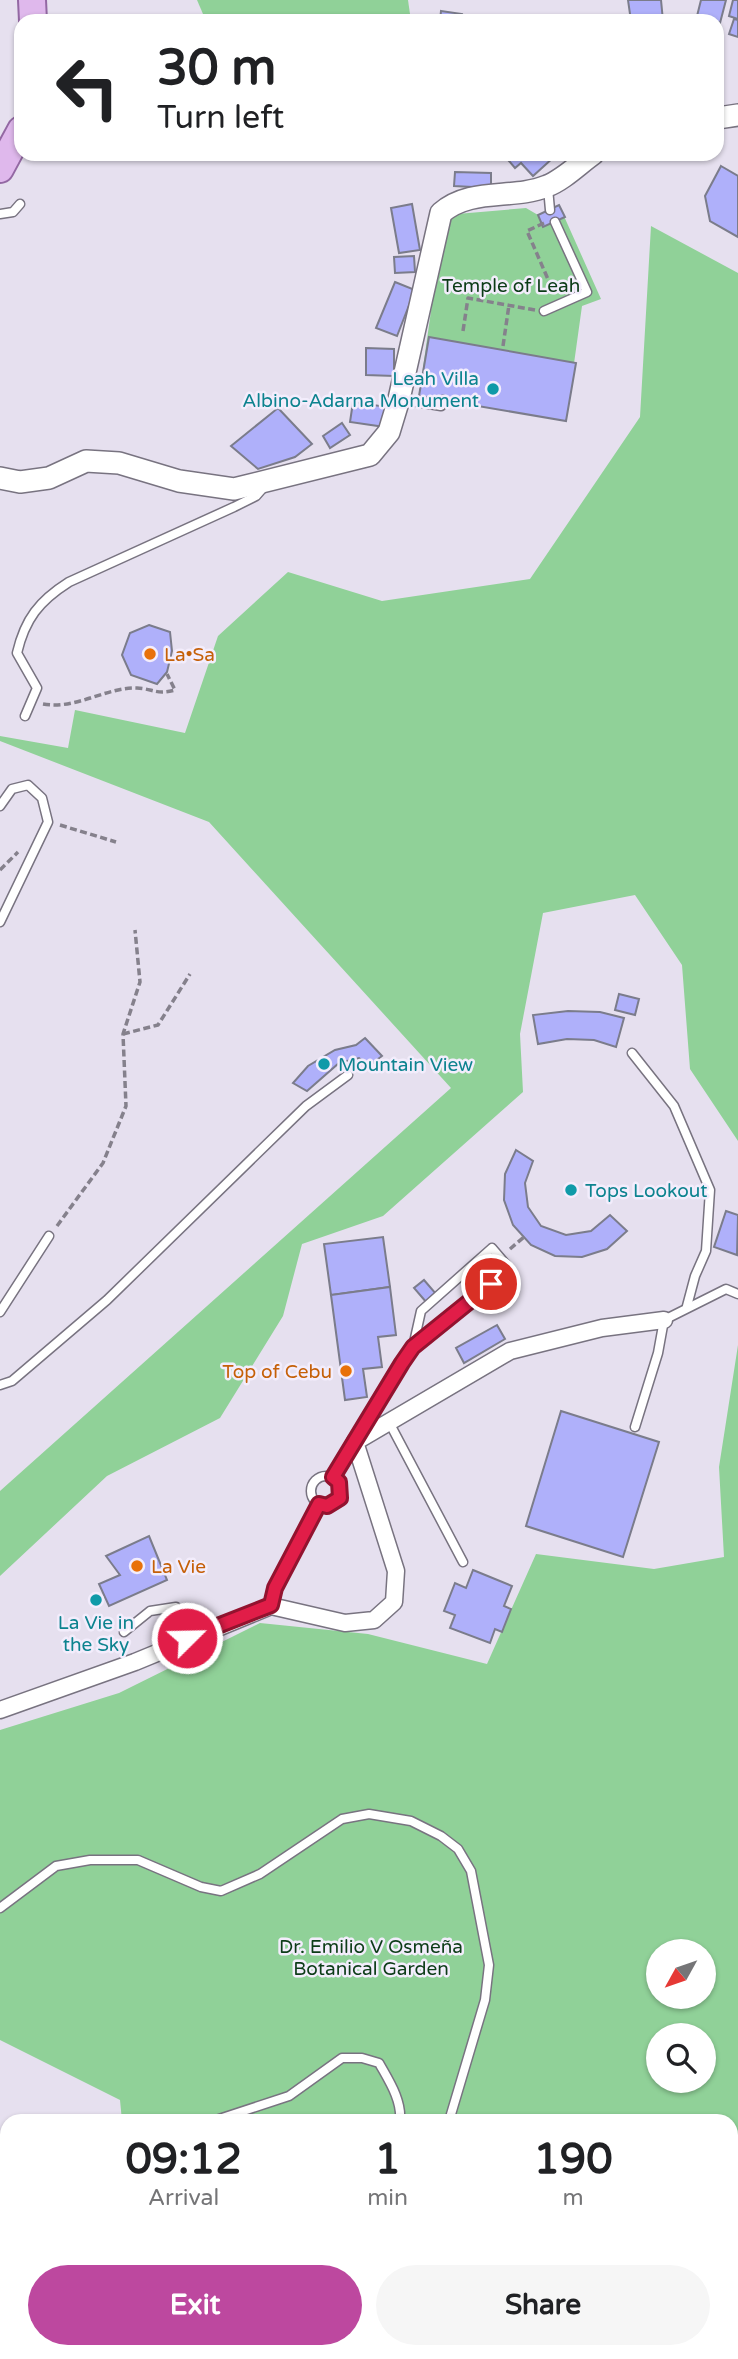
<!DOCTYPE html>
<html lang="en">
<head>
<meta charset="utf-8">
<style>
	:root { --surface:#fff; --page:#f6f6f6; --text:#202124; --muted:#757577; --accent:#bd489f }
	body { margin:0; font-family:"Varela Round",sans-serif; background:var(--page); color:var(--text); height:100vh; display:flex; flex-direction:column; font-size:26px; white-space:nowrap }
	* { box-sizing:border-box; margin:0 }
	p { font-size:23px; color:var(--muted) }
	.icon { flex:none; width:38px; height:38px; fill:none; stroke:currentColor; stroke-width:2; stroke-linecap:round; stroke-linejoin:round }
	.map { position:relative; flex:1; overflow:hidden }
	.details { position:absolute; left:0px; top:2114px; width:738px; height:245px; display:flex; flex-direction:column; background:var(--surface); border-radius:21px 21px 0 0; box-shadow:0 2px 5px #0004 }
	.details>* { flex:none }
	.banner { position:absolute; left:14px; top:14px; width:710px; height:147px; border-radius:21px; box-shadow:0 2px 5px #0004; background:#fff; color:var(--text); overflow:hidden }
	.needle { width:46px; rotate:230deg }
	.fabs { position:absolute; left:646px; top:1939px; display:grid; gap:14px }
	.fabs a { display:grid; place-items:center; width:70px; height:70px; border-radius:50%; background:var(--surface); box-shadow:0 2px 5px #0004; font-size:35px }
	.pin { position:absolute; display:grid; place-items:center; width:60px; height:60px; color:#fff; margin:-30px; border:4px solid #fff; border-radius:50%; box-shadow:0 2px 7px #0007 }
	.me { position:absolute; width:77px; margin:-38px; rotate:67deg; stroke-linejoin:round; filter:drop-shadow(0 0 5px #0008) }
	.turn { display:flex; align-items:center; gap:24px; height:147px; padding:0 28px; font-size:32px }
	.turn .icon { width:91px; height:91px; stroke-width:2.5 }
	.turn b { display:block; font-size:49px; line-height:60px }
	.eta { display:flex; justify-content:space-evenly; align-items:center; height:119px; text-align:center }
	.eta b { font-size:42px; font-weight:700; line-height:49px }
	.action { display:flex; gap:14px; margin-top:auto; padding:14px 28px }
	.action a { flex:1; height:80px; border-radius:42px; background:var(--accent); color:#fff; font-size:28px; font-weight:700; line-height:80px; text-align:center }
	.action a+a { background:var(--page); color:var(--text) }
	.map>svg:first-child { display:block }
</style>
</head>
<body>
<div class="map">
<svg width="738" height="2359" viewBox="0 0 738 2359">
	<rect width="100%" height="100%" fill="#e6e0ef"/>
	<g fill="#90d198" fill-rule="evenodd">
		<path d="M197,0h211l3,21h-205z"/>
		<path d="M559,205l42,94 -19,7 -16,115 -147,-25 24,-170 14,-12 69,-6 12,7z"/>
		<path d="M651,226l87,47v868l-48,-72 -8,-104 -47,-70 -92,18 -23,121 3,58 -140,124 -81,28 -19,72 -63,102 -113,58 -107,100v-85l451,-403 -242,-266 -209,-81v-5l68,12 7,-38 110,23 33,-97 70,-64 94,29 148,-22 110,-162z"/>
		<path d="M738,1345v1006l-15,8h-293l-6,-7h308v-231h-610l-2,-21 -120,-60v-310l119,-37 141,-70 108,11 119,30 49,-110 118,15 70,-12 -5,-90zM658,1951h46v46h-46zM658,2035h46v46h-46z"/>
	</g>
	<g fill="#afb0fa" stroke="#7b7c8b" stroke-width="2">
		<path d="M628,0h33l2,21h-32z"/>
		<path d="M701,0h25l-6,23 -23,-7z"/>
		<path d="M733,0h5v19l-9,-3z"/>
		<path d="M441,11l21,3 -1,7h-21z"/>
		<path d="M734,19l4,1v17l-9,-3z"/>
		<path d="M503,154h48l3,3 -21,19 -12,-13 -6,5z"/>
		<path d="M721,166l17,10v61l-28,-16 -5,-25z"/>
		<path d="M455,172l36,1v15l-37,-2z"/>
		<path d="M412,204l8,46 -21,3 -8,-45z"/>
		<path d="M559,205l6,12 -22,10 -5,-12z"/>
		<path d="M414,256l1,16 -20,1 -1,-16z"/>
		<path d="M395,282l20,8 -18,46 -21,-8z"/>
		<path d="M429,337l147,26 -10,58 -147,-25z"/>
		<path d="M366,348l28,1v27l-28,-1z"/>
		<path d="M353,402l34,5 -2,20 -35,-5z"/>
		<path d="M278,408l34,36 -17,13 -37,12 -27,-23z"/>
		<path d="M342,423l8,12 -20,13 -7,-12z"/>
		<path d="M149,625l21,7 2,19 -5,21 -10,12 -26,-9 -9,-20 8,-22z"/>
		<path d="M619,994l20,5 -4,16 -20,-5z"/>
		<path d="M568,1011l32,1 24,6 -8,29 -22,-7 -27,-1 -29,5 -5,-29z"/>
		<path d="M365,1038l17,18 -13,10 -10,-8 -20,5 -32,28 -14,-8 15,-17 27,-16 21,-5z"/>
		<path d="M516,1150l17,11 -8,22 3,24 13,19 25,9 25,-4 19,-16 17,16 -20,18 -25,8 -27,-1 -24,-11 -18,-20 -9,-25 1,-26z"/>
		<path d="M726,1211l12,4 -1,40 -23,-8z"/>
		<path d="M383,1237l7,50 -59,8 -7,-51z"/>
		<path d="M424,1280l13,15 -10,8 -13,-15z"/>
		<path d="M390,1287l6,48 -18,2 4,30 -19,2 4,28 -22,3 -14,-105z"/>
		<path d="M497,1325l8,14 -41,24 -8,-15z"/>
		<path d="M561,1411l98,31 -36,115 -97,-31z"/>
		<path d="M149,1536l18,44 -58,26 -10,-22 21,-9 -14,-19z"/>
		<path d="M473,1570l39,16 -8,20 7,3 -9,23 -7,-3 -5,14 -40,-15 5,-13 -11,-4 11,-28 11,5z"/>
	</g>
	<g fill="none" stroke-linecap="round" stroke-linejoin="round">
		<defs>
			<g id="service">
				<path d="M548,188l2,22"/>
				<path d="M0,214l13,-2 7,-8"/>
				<path d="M544,311l43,-19 -32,-70"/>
				<path d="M399,399l42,7 2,-6"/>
				<path d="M25,716l12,-28 -20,-35c8,-34 22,-52 52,-71l165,-75 22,-11 7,-8"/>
				<path d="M0,806l12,-17 16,-4 14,13 6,24 -48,100"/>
				<path d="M632,1053l42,53 36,84 -4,61 -11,25 -8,30"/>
				<path d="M0,1312l49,-76"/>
				<path d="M0,1385l12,-4 95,-81 199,-194 42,-31"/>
				<path d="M390,1424l73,138"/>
				<path d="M635,1427l23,-74 6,-33 62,-31 12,5"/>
				<circle cx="326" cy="1491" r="15"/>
				<path d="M333,1477l46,-80 34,-50 24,-16 72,-63 -17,-20 -71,63 -8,36"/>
				<path d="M271,1606l4,-18 44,-83"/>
				<path d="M124,1632l26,-21 26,-4 11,31"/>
				<path d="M0,1908l56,-42 34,-6h48l63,27 20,4 39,-17 82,-55 27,-5 42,7 30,15 17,13 13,22 18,94 -4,35 -36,121"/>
				<path d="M213,2121l76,-25 53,-38h20l17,5c10,18 23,37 21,58"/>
			</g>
			<path id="minor" d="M0,1710l135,-48 136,-56 74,17 29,-3 20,-18 2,-31 -41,-129 155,-91 92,-23 62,-8"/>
			<g id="tertiary">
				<path d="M718,118l20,-3"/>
				<path d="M0,478l20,4 29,-4 37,-17 33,2 60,18 55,8 136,-34 19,-23 10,-33 42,-186c30,-26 72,-13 106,-27 16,-6 32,-22 46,-32"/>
			</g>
			<g id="primary">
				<path d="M32,0l1,21"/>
				<path d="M0,169l21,-39"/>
			</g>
		</defs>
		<use href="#service" stroke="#787380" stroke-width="11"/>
		<use href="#minor" stroke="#787380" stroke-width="19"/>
		<use href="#tertiary" stroke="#787380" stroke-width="24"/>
		<use href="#primary" stroke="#9368a3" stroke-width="30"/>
		<g stroke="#85818c" stroke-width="3.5" stroke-dasharray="7 3.5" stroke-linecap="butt">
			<path d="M544,223l-17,8 27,62"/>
			<path d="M463,331l5,-33 67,12"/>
			<path d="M503,346l6,-41"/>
			<path d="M43,704c33,6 63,-17 94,-16 17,1 19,7 38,2l-8,-16"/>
			<path d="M60,825l56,17"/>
			<path d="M0,870l18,-18"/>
			<path d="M123,1034l35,-9 32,-51"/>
			<path d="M57,1226l46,-63 23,-57 -3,-72 17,-52 -5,-52"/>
			<path d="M510,1249l14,-12"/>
		</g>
		<use href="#service" stroke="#fff" stroke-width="8"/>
		<use href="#minor" stroke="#fff" stroke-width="16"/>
		<use href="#tertiary" stroke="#fff" stroke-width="21"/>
		<use href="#primary" stroke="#dfb8ec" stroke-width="26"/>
	</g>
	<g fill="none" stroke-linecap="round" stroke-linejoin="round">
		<defs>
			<path id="route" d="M187,1638l84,-33 4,-17 44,-84 8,2 13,-8 -1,-16 -6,-5 69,-114 11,-16 78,-63"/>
		</defs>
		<use href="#route" stroke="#92132f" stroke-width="18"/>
		<use href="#route" stroke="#e11d48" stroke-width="12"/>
	</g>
	<g fill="#0f9aa8" stroke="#f3edfc" stroke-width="2.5">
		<circle cx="493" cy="389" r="7"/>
		<circle cx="324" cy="1064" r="7"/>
		<circle cx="571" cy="1190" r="7"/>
		<circle cx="96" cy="1600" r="7"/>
	</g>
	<g fill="#e8710a" stroke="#f3edfc" stroke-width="2.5">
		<circle cx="150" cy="654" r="7"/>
		<circle cx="346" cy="1371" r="7"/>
		<circle cx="137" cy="1566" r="7"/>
	</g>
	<g text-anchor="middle" stroke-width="5" stroke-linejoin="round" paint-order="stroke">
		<g font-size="19" fill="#0c3c17" stroke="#f3edfc">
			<text x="511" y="292">Temple of Leah</text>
			<text x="371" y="1953">Dr. Emilio V Osmeña<tspan x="371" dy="22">Botanical Garden</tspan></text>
		</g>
		<g font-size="19" fill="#0d838f" stroke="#f3edfc" text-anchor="start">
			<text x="479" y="385" text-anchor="end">Leah Villa<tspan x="479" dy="22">Albino-Adarna Monument</tspan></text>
			<text x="338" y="1071">Mountain View</text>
			<text x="585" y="1197">Tops Lookout</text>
			<text x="96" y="1629" text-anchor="middle">La Vie in<tspan x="96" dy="22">the Sky</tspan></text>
		</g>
		<g font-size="19" fill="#c56008" stroke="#f3edfc" text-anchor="start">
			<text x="164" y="661">La•Sa</text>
			<text x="332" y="1378" text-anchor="end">Top of Cebu</text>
			<text x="151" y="1573">La Vie</text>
		</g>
	</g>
</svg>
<div class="fabs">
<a><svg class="needle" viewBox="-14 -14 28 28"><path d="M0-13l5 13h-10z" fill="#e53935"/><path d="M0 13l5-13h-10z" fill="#757577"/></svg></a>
<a><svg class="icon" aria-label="search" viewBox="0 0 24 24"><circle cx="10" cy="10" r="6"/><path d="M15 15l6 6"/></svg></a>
</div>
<div class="pin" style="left:491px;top:1284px;background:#d93025"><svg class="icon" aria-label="arrive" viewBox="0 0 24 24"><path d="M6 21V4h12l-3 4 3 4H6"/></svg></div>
<svg class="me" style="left:187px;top:1638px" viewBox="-20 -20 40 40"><circle r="17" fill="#e11d48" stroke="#fff" stroke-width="3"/><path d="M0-11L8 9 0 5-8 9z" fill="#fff"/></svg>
<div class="banner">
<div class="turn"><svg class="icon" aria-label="left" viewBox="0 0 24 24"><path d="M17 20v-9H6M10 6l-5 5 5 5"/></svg><div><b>30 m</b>Turn left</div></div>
</div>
<section class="details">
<div class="eta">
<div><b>09:12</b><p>Arrival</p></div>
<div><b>1</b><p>min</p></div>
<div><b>190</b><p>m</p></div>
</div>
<div class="action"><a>Exit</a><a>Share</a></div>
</section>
</div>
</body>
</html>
